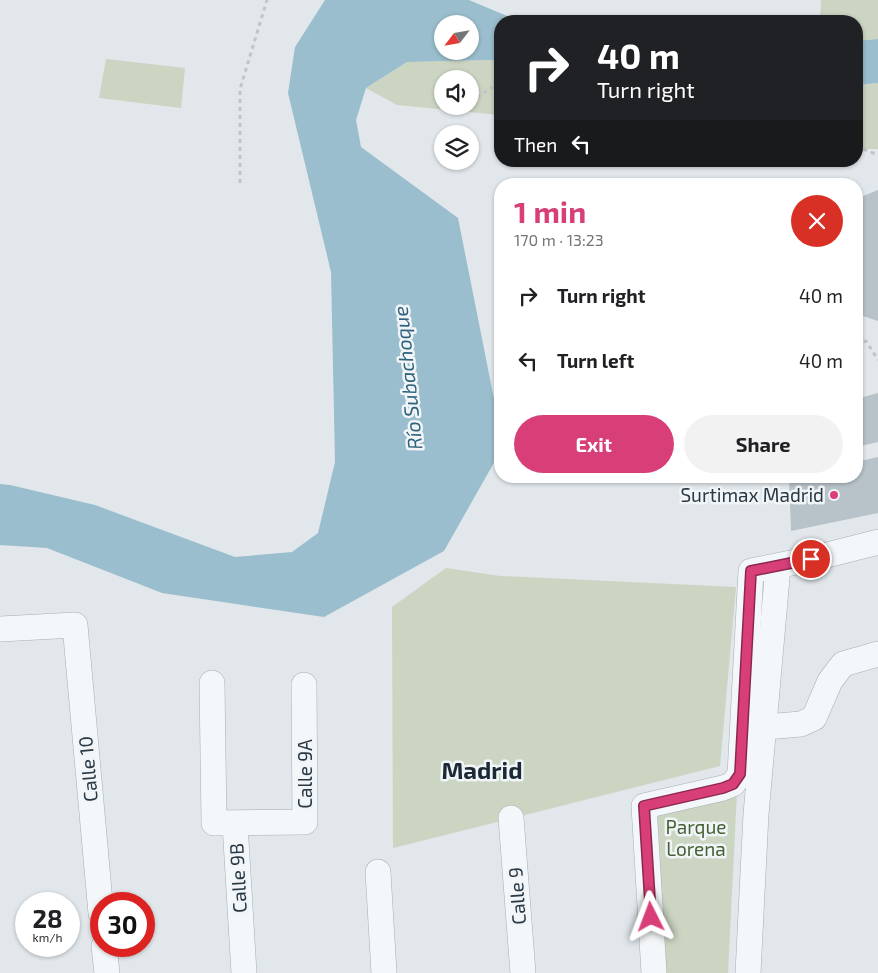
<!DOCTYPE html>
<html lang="en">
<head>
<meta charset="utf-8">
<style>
	:root { --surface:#fff; --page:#f2f2f2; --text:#202124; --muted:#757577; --accent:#d83e78 }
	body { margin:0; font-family:"Exo 2",sans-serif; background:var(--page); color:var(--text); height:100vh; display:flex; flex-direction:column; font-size:19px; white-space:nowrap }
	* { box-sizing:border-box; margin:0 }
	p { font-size:16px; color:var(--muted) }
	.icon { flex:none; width:28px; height:28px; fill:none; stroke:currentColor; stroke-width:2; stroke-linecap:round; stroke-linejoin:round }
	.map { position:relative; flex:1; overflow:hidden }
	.sheet { position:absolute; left:494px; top:178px; width:369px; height:305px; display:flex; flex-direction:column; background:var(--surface); border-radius:20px; box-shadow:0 1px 4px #0004 }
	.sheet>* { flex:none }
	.guide { position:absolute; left:494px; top:15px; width:369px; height:152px; border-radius:20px; box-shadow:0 1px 4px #0004; background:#202124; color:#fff; overflow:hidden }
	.needle { width:32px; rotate:239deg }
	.fabs { position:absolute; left:434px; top:15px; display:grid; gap:10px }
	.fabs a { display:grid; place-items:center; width:45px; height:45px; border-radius:50%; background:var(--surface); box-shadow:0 1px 4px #0004; font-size:25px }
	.speed { position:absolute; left:15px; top:892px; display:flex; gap:10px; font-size:25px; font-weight:700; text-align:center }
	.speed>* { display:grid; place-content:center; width:65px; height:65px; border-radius:50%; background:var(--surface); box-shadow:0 1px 4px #0004; line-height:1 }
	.speed small { font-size:12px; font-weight:400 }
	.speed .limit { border:8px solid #d22; background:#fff; color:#111 }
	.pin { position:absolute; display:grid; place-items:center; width:42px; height:42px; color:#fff; margin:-21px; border:2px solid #fff; border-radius:50%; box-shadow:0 1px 5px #0007 }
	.me { position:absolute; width:55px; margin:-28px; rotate:357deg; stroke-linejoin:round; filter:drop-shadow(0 0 4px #0008) }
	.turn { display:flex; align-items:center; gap:18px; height:105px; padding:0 20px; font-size:22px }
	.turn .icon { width:65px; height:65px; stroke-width:2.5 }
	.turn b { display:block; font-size:35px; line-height:42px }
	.then { display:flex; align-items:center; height:48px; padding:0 20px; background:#0003; gap:10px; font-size:19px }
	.round { display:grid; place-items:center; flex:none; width:52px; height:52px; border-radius:26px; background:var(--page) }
	.head { display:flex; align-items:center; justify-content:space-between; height:85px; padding:0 20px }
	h1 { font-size:30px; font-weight:700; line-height:38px; color:var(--accent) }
	.cta { display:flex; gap:10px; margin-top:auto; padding:10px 20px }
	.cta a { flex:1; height:58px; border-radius:30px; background:var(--accent); color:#fff; font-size:20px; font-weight:700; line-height:58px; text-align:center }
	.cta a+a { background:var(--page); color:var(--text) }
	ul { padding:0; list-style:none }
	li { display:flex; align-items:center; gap:15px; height:65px; padding:0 20px }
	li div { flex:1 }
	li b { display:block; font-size:19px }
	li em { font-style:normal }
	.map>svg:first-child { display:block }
</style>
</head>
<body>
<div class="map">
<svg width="878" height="973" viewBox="0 0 878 973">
	<rect width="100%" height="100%" fill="#e1e7eb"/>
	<g fill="#cbd5c2" fill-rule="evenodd">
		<path d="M821,0h57v39l-22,2v-20h-36z"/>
		<path d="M106,59l79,9 -4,40 -82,-10z"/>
		<path d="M490,60l10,2v53l-103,-10 -31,-17 41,-26zM442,79h28v27h-28z"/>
		<path d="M878,83v66h-22v-64z"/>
		<path d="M446,568l54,8 236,11 -16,179 -327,82 -1,-241z"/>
		<path d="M737,792l-9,181h-63l-13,-168z"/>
	</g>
	<g fill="#9abecd" fill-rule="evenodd">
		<path d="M325,0h144l50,21h-19v41l-10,-2 -83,2 -41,26 -10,32 5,27 97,71 42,211v23l-56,99 -120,66 -162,-24 -115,-45 -47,-3v-61l10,1 85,20 140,52 57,-5 26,-19 17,-71 -4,-190 -43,-179 7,-46zM442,24h28v27h-28z"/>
		<path d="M878,39v44l-22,2v-44z"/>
	</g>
	<g fill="#b8c2c9">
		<path d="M878,190v131l-15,-5 -7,3v-120z"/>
		<path d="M878,393v49l-22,5v-48z"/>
		<path d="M878,457v56l-87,18 -2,-53 7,-2h60v-14z"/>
	</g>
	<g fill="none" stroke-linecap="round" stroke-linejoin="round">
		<defs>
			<g id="minor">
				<path d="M0,629l75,-4 26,288"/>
				<path d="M212,683l2,140 91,-1 -1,-137"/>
				<path d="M765,727l36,-3 13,-6 16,-37 13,-17 35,-10"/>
				<path d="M511,818l12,155"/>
				<path d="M235,824l9,149"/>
				<path d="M378,872l6,101"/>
				<path d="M104,946l3,27"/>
				<path d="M654,973l-10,-167 79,-18 10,-4 7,-10 11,-203 60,-12 67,-17"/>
				<path d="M748,973l8,-159 22,-247"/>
			</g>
		</defs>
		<use href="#minor" stroke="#a6afb6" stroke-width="26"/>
		<g stroke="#bfc5ca" stroke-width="3" stroke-dasharray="4 4" stroke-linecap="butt">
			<path d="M503,21l1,-6"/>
			<path d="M470,102l24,-16 6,-42"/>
			<path d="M457,110l6,-4"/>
			<path d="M856,146l22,9"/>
			<path d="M240,183v-94l27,-89"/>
			<path d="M856,343l10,-2 12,19"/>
		</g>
		<use href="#minor" stroke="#f4f7f9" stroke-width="25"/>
	</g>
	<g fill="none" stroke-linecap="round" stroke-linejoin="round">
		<defs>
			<path id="route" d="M651,917l-7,-111 79,-18 10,-4 7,-10 11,-203 60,-12"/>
		</defs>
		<use href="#route" stroke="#8c284e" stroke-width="12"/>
		<use href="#route" stroke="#d83e78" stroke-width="9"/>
	</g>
	<circle fill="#d83e78" stroke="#f1f5f8" stroke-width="2" cx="834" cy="495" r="5"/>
	<g text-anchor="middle" stroke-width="5" stroke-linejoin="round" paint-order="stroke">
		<g font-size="19" fill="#283844" stroke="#f1f5f8" text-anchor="end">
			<text x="824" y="502">Surtimax Madrid</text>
		</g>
		<g font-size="19" fill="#283844" stroke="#f1f5f8">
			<text transform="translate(88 769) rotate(-95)" y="7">Calle 10</text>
			<text transform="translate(305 774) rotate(-90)" y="7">Calle 9A</text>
			<text transform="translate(238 878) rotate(-93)" y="7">Calle 9B</text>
			<text transform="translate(517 896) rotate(-94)" y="7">Calle 9</text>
		</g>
		<g font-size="19" fill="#476134" stroke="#f1f5f8">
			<text x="696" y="834">Parque<tspan x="696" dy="22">Lorena</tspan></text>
		</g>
		<g font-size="20" font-style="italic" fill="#2f627b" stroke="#f1f5f8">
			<text transform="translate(408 378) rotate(-96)" y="7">Río Subachoque</text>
		</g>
		<g font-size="24" font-weight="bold" fill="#1a2935" stroke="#f1f5f8">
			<text x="482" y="779">Madrid</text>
		</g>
	</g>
</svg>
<div class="fabs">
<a><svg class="needle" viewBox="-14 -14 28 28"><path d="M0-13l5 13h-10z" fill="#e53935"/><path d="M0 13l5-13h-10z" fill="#757577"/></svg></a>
<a><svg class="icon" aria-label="sound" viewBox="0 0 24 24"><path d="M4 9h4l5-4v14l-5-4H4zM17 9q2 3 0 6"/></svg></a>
<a><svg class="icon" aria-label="layers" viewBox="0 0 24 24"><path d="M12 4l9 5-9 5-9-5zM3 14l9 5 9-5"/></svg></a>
</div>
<div class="speed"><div>28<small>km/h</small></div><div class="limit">30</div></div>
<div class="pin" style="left:811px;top:559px;background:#d93025"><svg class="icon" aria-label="arrive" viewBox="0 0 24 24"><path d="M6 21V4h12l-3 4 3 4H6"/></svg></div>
<svg class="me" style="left:651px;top:917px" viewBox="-20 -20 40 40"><path d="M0-17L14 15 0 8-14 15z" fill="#d83e78" stroke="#fff" stroke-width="4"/></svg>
<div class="guide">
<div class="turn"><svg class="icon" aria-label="right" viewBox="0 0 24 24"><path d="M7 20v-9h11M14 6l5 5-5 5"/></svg><div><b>40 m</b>Turn right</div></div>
<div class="then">Then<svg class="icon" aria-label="left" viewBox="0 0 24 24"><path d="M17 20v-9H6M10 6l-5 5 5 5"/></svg></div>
</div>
<section class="sheet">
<div class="head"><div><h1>1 min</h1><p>170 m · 13:23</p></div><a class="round" style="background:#d93025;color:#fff"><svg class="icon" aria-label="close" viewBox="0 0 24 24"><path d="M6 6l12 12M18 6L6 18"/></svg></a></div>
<ul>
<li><svg class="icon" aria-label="right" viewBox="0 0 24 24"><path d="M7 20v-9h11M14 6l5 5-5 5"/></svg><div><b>Turn right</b></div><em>40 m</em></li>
<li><svg class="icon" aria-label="left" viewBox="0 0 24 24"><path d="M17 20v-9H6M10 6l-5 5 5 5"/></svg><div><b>Turn left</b></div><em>40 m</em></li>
</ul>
<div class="cta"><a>Exit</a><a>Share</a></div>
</section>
</div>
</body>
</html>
